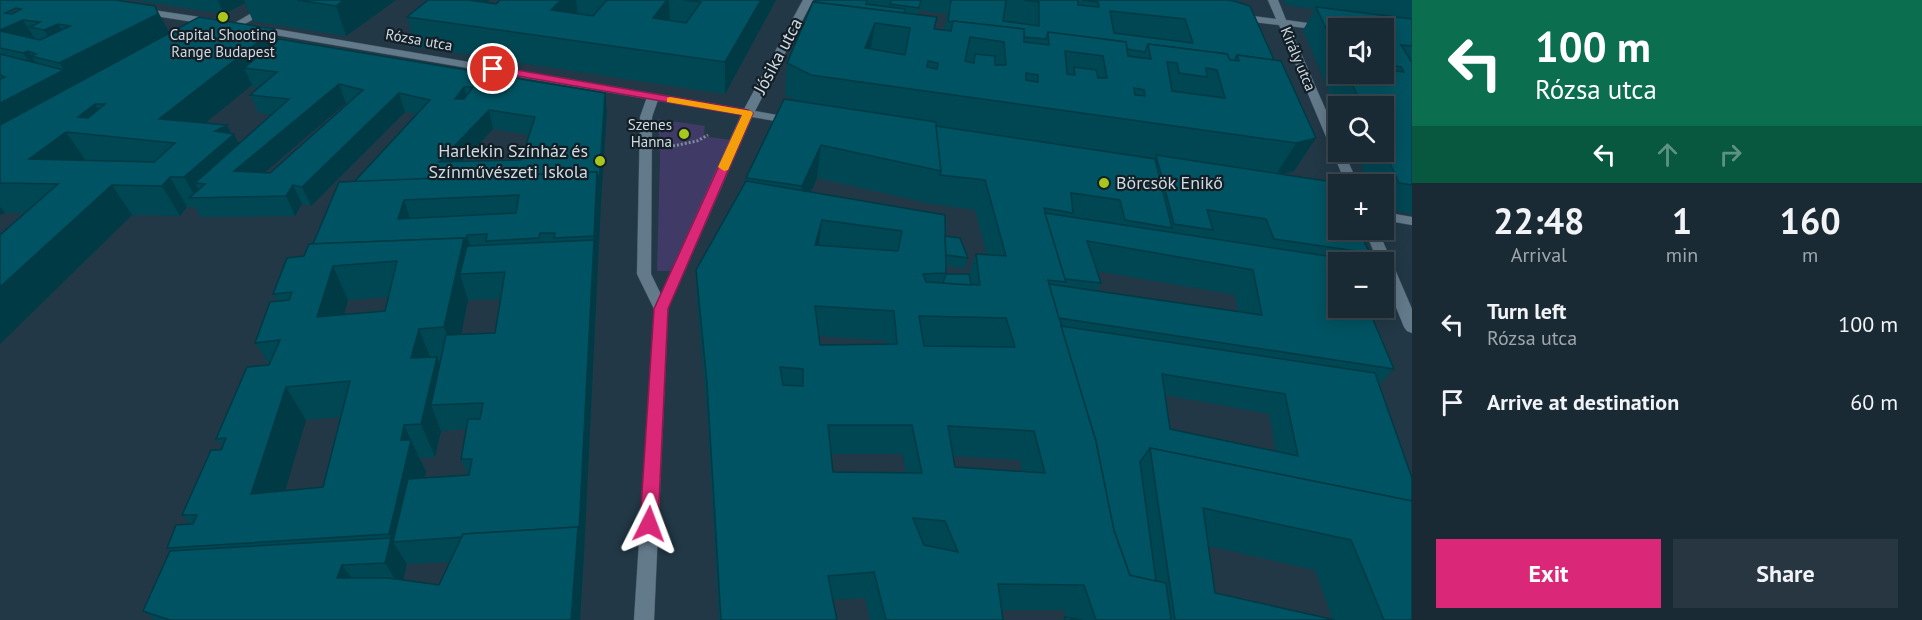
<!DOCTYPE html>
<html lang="en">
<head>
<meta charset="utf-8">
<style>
	:root { --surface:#1a2a34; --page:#273640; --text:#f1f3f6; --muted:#9fa7ac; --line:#38464f; --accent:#db2777 }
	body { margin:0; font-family:"PT Sans",sans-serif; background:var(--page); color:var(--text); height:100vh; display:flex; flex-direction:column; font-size:22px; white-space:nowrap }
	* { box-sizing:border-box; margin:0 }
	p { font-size:20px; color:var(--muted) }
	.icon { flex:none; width:33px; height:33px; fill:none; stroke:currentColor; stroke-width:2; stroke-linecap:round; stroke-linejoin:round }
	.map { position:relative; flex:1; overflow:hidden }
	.drawer { display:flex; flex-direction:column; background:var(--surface); width:510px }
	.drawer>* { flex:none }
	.hud { background:#0b6e4f; color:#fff; overflow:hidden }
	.tools { position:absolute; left:1328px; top:18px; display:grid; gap:12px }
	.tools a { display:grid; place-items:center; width:66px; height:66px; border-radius:0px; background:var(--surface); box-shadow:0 3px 15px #0003,0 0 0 2px var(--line); font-size:30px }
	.pin { position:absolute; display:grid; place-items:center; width:51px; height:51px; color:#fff; margin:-26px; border:3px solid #fff; border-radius:50%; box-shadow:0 2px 6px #0007 }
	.me { position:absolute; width:66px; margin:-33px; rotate:3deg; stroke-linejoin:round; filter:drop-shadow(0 0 4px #0008) }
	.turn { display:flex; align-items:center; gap:21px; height:126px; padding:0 24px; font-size:27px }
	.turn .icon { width:78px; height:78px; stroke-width:2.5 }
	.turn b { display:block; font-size:42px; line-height:51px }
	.lanes { display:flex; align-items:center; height:57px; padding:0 24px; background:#0003; justify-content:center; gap:30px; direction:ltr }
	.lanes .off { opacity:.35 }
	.eta { display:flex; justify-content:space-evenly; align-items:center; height:102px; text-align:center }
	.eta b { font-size:36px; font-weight:800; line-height:42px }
	.primary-button { display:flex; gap:12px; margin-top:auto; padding:12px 24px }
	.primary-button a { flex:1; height:69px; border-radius:0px; background:var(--accent); color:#fff; font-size:24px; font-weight:800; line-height:69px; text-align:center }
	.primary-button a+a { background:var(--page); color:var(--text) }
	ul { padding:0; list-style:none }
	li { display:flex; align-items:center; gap:18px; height:78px; padding:0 24px }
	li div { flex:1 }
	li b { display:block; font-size:22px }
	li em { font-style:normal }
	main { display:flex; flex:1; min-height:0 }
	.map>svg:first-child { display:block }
</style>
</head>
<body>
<main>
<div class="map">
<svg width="1412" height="620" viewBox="0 0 1412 620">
	<rect width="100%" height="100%" fill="#223846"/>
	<path fill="#3f3a66" d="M658,119l47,7 -1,8 5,3 24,3 -58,131h-18l3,-117z"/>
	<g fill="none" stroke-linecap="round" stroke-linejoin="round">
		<defs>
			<path id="pedestrian" d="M653,94l6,3 -7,20 -1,157 17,35 -2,4h-10l-19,-39 3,-157 7,-20z"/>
			<g id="minor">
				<path d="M274,0h12l-60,35 -8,-2z"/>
				<path d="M803,0h10l-58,111 38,7 6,3 -6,3 -41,-7 -84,192 -14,311h-20l20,-311 87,-194 -483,-83 -5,-3 5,-3 486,83z"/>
				<path d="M139,8l74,11 5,3 -5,3 -77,-12v-4z"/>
				<path d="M1383,212l29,5v8l-29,-5z"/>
			</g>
			<g id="tertiary">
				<path d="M1268,0h10l8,20 57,8h-5v4l-49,-6 49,112v14h6l14,32h-12l-67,-159 -42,-5 -5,-3 5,-3 39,5z"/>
				<path d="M1365,230h13l34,79v24l-5,-2 -3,-4 -21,-52v-13h-5z"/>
			</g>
		</defs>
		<use href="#pedestrian" stroke="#415460" stroke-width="1"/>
		<use href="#minor" stroke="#415460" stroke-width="1"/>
		<use href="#tertiary" stroke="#415460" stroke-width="1"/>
		<path stroke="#7d8e9a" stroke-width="3" stroke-dasharray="2 2" stroke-linecap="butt" d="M673,146l24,-5 11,-6"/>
		<use href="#pedestrian" fill="#637a8b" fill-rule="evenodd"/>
		<use href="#minor" fill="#637a8b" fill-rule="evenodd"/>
		<use href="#tertiary" fill="#637a8b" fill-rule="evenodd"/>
	</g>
	<g fill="#004754" fill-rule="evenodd">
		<path d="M0,0l169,33 110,6 328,72 -6,91 -17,352 -4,66h-425l-12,-9 27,-60 -3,-3 23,-24 -8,-9 39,-65 2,-3 -7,-8 53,-75 -14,-21 22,-42 -4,-7 40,-50 41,-62 63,-68 -12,-2 -94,94 -9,-2 -7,12 -94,1 -6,-10h-8l-7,9 -48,-1 -132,129v-109l25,-22h-20l-5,2zM16,8l5,1 -5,3 -7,-1zM252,85v2h7l-9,8 9,18 13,2 -33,29 -8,-11 -4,-8 -22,-2zM346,103h2l-78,70 -5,-1zM493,129l36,6 -8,25 -58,1zM388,297l-3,14 -41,4 4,-15zM500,299l-5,34 -34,2 7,-35zM341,417l-18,70 -38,3 21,-70zM466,429l-5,30 7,16 -43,3 1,-6 -6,-14 15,-1 6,-26zM450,562l-11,23 -36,-5 4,-16z"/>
		<path d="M135,0h261l-50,36 -93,-15 -8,-18 -21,11z"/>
		<path d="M428,0h62l-3,3 9,1 4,-4h276l-51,94 -309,-47 -9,-30z"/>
		<path d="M816,0h422l-1,2 79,136 -22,33 -12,3 88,79 -8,9h-24l56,107 -15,16 33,235h-349l2,-3h1l-2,-7h-63l2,10h-133l-5,-22 -32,2 4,20h-118l-12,-208 -10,-112 -1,-30 50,-89v-3l49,-78 -10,-5 2,-32zM919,10l28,4 -3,16 -10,-1 -16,-15zM1015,138l140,20v1zM817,178l115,26 43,6 12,45 -11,-1 -7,20h-23v-8l18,3 4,-11 -23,-22 -134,-44zM1097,271l138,24 3,17 -141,-21 4,-8zM819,336l67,5 1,3 -67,1zM1165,395l104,19 7,37 -106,-22zM831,454h71l4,19 -73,-1zM953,456l67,4 2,12 -67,-5zM1208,546l107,24 18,50 -118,-27z"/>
		<path d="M1283,0h129v214l-29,-5v-25h-14l-14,-32h28v-46h-45v6l-35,-82 12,-21 -30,-4zM1338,28l45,46h-45z"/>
	</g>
	<g fill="#003a45">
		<path d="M218,0h26l1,3 -21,11z"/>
		<path d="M344,0h52l-50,36 -10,-30z"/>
		<path d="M453,0h37l-27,24z"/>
		<path d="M561,0h15l2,15 -27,-5z"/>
		<path d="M667,0h2l1,28 -17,-10z"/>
		<path d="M761,0h15l-51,94v-32z"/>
		<path d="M155,6l16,30 -171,101v-34l42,-22 -19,-28 -23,-23 23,-10 20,31h-15l19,28 17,-9 -5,-7 5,-2 -20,-31 14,-6 19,30z"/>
		<path d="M875,23l-5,31 -5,-6z"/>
		<path d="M275,29l11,28 -42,11 8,17 -75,61 -18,-27z"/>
		<path d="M339,84l7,19 -102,87 -49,-7 8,14 -7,1 -12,-21 31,-46 12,-6 5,10 2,-1 13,26z"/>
		<path d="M464,87l5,18 -14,-6z"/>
		<path d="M399,93l6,19 -94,94 -9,-19z"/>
		<path d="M605,93l2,18 -6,91 -17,352 -5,-24 18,-358z"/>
		<path d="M95,104l18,29 -35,-16z"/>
		<path d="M489,110l4,19 -49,52 -5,-19z"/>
		<path d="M66,132l20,29 -57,-2z"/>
		<path d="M1316,138l-22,33 -19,5 21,-33z"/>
		<path d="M821,145l-4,33 -19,42 4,-34z"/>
		<path d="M170,177l17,30 -7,9 -18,-30z"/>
		<path d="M112,185l20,30 -132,129v-57z"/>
		<path d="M293,185l9,19 -7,12 -9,-20z"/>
		<path d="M404,200l10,30 -16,-11z"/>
		<path d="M0,206l5,7 -5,2z"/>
		<path d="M822,220l-4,30 -3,-5z"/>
		<path d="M467,235l8,30 -15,9 8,26 -12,61 -12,-34 20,-89z"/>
		<path d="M333,266l15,34 -14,51 -17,-34z"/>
		<path d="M419,329l13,33 -21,-4z"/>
		<path d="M437,357l13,33 -19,15 10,26 -6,26 -14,-33z"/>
		<path d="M286,387l20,33 -31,105 -24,-31z"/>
		<path d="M404,425l22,47 -14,68 -19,2 14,22 -6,25 -16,-26 6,-25 -2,-4 12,-94z"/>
		<path d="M578,527l6,27 -4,66h-9z"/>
		<path d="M342,565l19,25 -24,-12z"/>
	</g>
	<g fill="#005362" stroke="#003a45" stroke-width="1.5" fill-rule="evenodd">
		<path d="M0,0h115l40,6 3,8 -99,49 -28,-7 5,-2 -8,-3 -5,2 -23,-5v-17l40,9 30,-14 -12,-2 -14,6 -14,-3 10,-5 -17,-2 -23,10zM16,8l5,1 -9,5 -7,-1z"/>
		<path d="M297,0h47l-8,6z"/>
		<path d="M428,0h40l28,4 4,-4h61l-10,10 42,6 14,-16h60l-14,18 33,5 15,-21 -18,-2h78l-36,62 -318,-45z"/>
		<path d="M816,0h51l-1,4 39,5 -1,4 -89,-11z"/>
		<path d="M891,0h30l-2,8 -29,-4z"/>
		<path d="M951,0h55l-3,21 36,5v-24l-15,-2h54v5l21,2 -1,-5 -16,-2h145l7,1 16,5 24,54 -37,-5 -3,6 -4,-1 -3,-6 -79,-10 -3,8 -18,-3 -1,-7 -78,-10 -2,7 -22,-2v-8l-71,-8v1l-5,-1zM1110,11l75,8 8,24 -79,-10z"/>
		<path d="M813,2l124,15 -3,12 17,2 2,-10 71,8v13l25,3 -1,-13 78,10 2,14 23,3 -3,-15 79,10 3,6 9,1 -2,-6 44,6 35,77 -20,5 -485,-68 -24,-12zM875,23l35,5 -5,27 -40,-7zM970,37l34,5 2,23h-11v-9l-20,-2 -1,9 -9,-2zM1065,51l38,5 4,22h-9l-2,-8 -22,-3 1,8 -8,-1zM928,61l10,2 -1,6 -10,-2zM1167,62l10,1 2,10 28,4 -1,-9 11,2 8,28 -53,-7zM1026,73l12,2v7l-12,-2zM1134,88l10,2 1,6 -10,-1z"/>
		<path d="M1316,7l96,12v27l-11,-1 10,16h1v124l-13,-2 -16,-35v-42h-20l-16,-32h36v-46h-45v26zM1387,65l14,2 3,5 -14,-2z"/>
		<path d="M199,17l76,12 -116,90 68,6 -12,6 19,3 -50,43h-14l-8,9 -50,-1 -112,102v-52l58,-51 -58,-1v-58zM95,104h10l-17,14 -10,-1zM66,132l109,11 -21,19 -125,-3z"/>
		<path d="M279,39l326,54 -6,90 -2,-11 -243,10 76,-82 -31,-7 -97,94 -9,-2 -7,11 -97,2 16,-14 -10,-1 94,-84 -39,-4 27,-23 -33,-4zM339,84l24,6 -93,83 -36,-2zM464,87h9l-9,12h-9zM489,110l46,7 -14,43 -82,2z"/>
		<path d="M0,54l64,16 -64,33v-24l5,-2 -5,-2z"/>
		<path d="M784,99l152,23 5,49 -120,-26 -19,41 -56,-8z"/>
		<path d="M936,126l219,33 17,69 -47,-8 -5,-20 -49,-7 2,20 -29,-5 22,74 -18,-2 48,161 18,89 16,45 36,8 5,37h-75l-12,-35 -86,-1 5,36h-117l-12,-48 -46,4 9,44h-116l-14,-237 -11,-113 50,-89 199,34 1,58 -23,1 3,8 54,3 -4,-31 30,2 -21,-76 -45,-5 1,-4zM822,220l80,11 -4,20 -83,-6zM815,306l79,5 3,33 -77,1zM919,316l87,2 9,29 -91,-1zM780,367l23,2v17l-20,-1zM828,425h84l10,48 -89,-1zM948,426l86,5 11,42 -90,-6zM913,518l32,3 13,31 -34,-7z"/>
		<path d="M1156,155l177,27 5,9v39h20l12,23 -96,-14 -8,-20 -59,-9 6,20 -39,-6z"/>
		<path d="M597,172l-3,64 -40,2 1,-5h-15l-1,5 -53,3 1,-7 -20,1 -2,7 -1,-4 -151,6 26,-62zM519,195l-3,18 -118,6 6,-19z"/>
		<path d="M1045,213l301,46 2,3h-10v46h30l26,61 -335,-51 -10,-34 213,31 -9,-45 -166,-29 14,42 -36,-4z"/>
		<path d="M945,236l15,2 8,20 -22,-3z"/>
		<path d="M464,238l-20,89 -25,2 -8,29 26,-1 -16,67 -17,1 -3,15h10l-22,94 -222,14 9,-23 17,-1 4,-9h-15l29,-65h10l5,-12 -10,1 31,-72 22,-2 11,-25 -25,3 15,-41 19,-2 3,-8 -19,2 14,-36 17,-2 5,-12zM397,261l-12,50 -68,6 16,-51zM350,381l-27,106 -72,7 35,-107z"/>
		<path d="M594,240l-15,290 -1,-3 -115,7 -1,3 -69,5 15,-63 61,-4 3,-16h-11l7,-40h12l3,-16 -52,2 15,-70 49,-2 10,-61 -45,2 7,-28z"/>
		<path d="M946,274h23l2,11 -28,-2z"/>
		<path d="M1061,326l314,47 37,105v23l-262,-53 -10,14 16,119 -26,-6 -16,-45 -18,-89zM1162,374l123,20 13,62 -128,-27z"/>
		<path d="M1150,448l262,53v119h-28l-33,-80 -148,-32 12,85 120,27h-160z"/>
		<path d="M578,527l-7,93h-401l-27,-9 27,-60 221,-13 -6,25 -43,2 -5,13h51l51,7 24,-51z"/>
		<path d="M1065,617l16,3h-16z"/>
	</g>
	<path fill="#db2777" stroke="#8e194d" stroke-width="1.5" d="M493,66l255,44 5,3 -85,196 -10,215 -3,6 -6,2 -6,-2 -3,-6 14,-215 88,-194 -252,-44 -1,-2z"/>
	<path fill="#f59e0b" d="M670,97l81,14 2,2 -25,57 -4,1 -6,-4 24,-52 -75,-13v-4z"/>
	<g fill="#a8c71d" stroke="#141e25" stroke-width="2">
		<circle cx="223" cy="17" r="6"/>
		<circle cx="684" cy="134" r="6"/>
		<circle cx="600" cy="161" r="6"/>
		<circle cx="1104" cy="183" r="6"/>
	</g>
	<g text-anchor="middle" stroke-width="4.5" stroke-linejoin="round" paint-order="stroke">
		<g font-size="15" fill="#cedbe5" stroke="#141e25">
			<text x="223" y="40">Capital Shooting<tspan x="223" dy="17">Range Budapest</tspan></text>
			<text x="672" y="130" text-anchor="end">Szenes<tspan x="672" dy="17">Hanna</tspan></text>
		</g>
		<g font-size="15" fill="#cedbe5" stroke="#141e25">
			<text transform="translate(419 40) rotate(10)" y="5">Rózsa utca</text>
			<text transform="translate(1298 59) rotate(67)" y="5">Király utca</text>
		</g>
		<g font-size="18" fill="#cedbe5" stroke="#141e25">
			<text transform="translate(778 56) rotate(-62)" y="6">Jósika utca</text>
		</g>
		<g font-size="18" fill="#cedbe5" stroke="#141e25" text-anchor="end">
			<text x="588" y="157">Harlekin Színház és<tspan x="588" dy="21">Színművészeti Iskola</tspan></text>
			<text x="1116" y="189" text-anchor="start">Börcsök Enikő</text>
		</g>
	</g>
</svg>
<div class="tools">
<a><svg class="icon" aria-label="sound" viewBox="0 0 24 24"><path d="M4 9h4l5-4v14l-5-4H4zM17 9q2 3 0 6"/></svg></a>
<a><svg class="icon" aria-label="search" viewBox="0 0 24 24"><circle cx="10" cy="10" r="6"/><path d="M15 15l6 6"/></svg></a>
<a>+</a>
<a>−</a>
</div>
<div class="pin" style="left:493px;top:69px;background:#d93025"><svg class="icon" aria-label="arrive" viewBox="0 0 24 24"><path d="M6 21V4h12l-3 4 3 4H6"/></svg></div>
<svg class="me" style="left:649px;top:524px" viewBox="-20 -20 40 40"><path d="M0-17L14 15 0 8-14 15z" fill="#db2777" stroke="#fff" stroke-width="4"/></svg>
</div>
<section class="drawer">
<div class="hud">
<div class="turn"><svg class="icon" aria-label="left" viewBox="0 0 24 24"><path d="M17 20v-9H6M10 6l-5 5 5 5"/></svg><div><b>100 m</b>Rózsa utca</div></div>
<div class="lanes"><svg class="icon" aria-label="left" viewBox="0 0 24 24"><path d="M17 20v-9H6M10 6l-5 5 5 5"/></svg><svg class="icon off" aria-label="ahead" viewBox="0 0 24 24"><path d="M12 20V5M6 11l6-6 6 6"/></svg><svg class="icon off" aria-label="right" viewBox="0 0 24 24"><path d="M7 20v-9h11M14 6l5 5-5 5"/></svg></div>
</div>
<div class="eta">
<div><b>22:48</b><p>Arrival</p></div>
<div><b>1</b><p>min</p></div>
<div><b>160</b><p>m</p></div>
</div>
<ul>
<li><svg class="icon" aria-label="left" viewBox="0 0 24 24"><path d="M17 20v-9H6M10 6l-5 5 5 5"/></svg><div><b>Turn left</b><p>Rózsa utca</p></div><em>100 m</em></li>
<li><svg class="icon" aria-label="arrive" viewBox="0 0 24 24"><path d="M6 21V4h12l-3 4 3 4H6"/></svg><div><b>Arrive at destination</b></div><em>60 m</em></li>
</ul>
<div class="primary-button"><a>Exit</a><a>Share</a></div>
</section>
</main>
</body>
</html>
